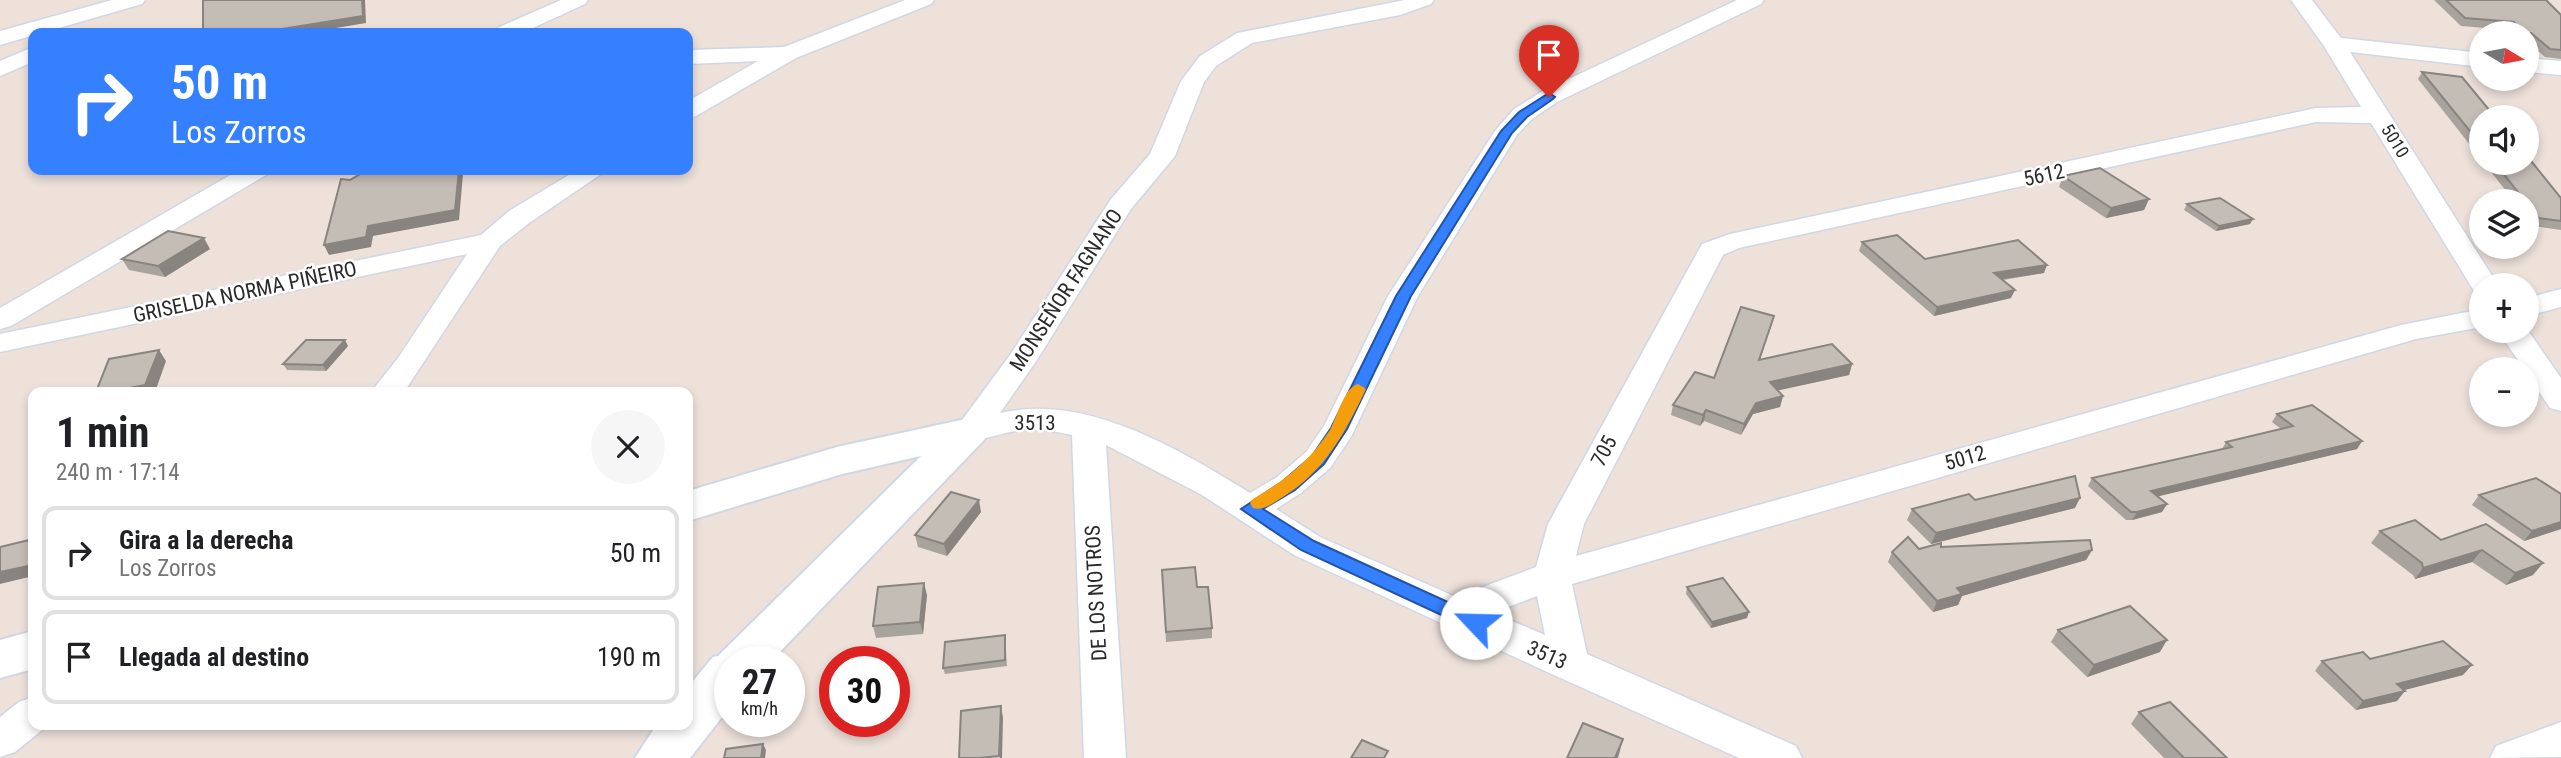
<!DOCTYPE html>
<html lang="es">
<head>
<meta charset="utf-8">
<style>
	:root { --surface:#fff; --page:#f6f6f6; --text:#202124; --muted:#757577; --line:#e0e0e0 }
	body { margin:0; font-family:"Roboto Condensed",sans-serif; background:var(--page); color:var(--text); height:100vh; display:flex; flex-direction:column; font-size:26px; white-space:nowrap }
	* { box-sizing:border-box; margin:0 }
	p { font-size:23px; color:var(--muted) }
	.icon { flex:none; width:38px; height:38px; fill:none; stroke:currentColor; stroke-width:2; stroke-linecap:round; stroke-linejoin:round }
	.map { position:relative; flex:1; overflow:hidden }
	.sheet { position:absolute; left:28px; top:387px; width:665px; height:343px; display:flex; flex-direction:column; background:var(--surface); border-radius:14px; box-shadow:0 4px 10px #0003 }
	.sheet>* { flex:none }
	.top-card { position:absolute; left:28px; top:28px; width:665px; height:147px; border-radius:14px; box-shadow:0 4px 10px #0003; background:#3580ff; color:#fff; overflow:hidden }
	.needle { width:46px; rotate:100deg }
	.controls { position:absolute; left:2469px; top:21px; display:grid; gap:14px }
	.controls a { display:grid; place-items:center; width:70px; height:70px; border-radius:50%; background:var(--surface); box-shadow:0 4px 10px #0003; font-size:35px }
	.speed { position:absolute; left:714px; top:646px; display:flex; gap:14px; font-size:35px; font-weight:700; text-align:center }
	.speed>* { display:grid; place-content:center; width:91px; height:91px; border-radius:50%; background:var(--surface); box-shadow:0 4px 10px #0003; line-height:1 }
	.speed small { font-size:18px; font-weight:400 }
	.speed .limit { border:10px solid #d22; background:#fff; color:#111 }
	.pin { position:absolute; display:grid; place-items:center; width:60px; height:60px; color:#fff; margin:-72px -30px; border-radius:50% 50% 50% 0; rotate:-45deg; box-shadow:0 0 7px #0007 }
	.pin .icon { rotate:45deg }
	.me { position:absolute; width:77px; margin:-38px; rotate:294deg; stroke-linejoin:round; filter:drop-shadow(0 0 5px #0008) }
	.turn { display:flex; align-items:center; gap:24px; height:147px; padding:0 28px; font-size:32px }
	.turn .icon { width:91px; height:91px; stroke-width:2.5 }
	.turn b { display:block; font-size:49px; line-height:60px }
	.round { display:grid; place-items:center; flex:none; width:74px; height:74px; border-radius:37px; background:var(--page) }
	.headline { display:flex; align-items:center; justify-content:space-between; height:119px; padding:0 28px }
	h1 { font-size:42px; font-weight:700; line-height:52px }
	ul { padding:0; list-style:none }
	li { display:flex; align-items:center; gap:21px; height:94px; margin:0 14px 10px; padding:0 14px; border:4px solid var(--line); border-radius:14px }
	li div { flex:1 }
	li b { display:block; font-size:26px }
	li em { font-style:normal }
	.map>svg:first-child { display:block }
</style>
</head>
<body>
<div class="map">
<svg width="2561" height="758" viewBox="0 0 2561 758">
	<rect width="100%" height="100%" fill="#ede1da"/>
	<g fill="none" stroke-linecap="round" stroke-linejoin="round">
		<defs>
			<g id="street">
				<path d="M112,0h33l-3,4 -142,41v-14z"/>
				<path d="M561,0h27l-3,4 -63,29h-28l3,-5z"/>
				<path d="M905,0h29l-3,4 -135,54 -100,58 -8,2v-17l70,-40 -70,3v-14l96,-3z"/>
				<path d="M1405,0h29l-3,4 -31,11 -148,28 -36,23 -12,16 -29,74 -44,53 -94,151 -37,53c87,-20 178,36 250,80l27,-16 29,-25 18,-26 64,-130 107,-165 19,-22 27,-17 196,-92h27l-3,4 -204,98 -25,17 -15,16 -99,161 -67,141 -21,31 -29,25 -25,16 44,28 136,60 80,-30 12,-43 154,-280 28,-10 586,-126 45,-1 -37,-61 -33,-46h21l29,38 141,15v14l-132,-15 148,233h-16v8l-8,-2 -103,-168 -55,-1 -577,126 -16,7 -139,269 -8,32 825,-231 81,-16v18l-66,12 -844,245 15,70 209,92 6,12h-63l-183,-82 -262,-121 -92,-60 -96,-50 20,313h-42l-12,-323c-19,-4 -36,-7 -55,-4 -20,2 -38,13 -59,8l-4,-8 56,-76 101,-156 39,-45 31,-73 19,-25 37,-23zM1537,596l8,39 -52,-22z"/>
				<path d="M33,47v15l-33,14v-15z"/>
				<path d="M2527,58l34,3v14l-34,-3z"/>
				<path d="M239,170h31l-4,5 -255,151 -11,3v-21z"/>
				<path d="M577,170h30l-78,53 -29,23 -96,146h-33l27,-34 69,-104 -467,98v-18l481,-99 28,-24z"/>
				<path d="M2561,289v18l-34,9v-18z"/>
				<path d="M2527,329l34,49v33l-11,-3 -23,-34v-5h-3l-26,-38z"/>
				<path d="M33,697v27l14,2 -32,26 -15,5v-40l19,-15z"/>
				<path d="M2561,722v35l-71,1 6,-12z"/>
			</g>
			<g id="secondary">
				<path d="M970,418l14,4 6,9 -6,9 -214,222h-40v45l-40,51h-55l22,-34h31v-37l25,-30 5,-1 203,-200 -79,18 -154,47v-30l149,-44z"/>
				<path d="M33,631v38l-33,9v-38z"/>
			</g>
		</defs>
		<use href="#street" stroke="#d0d7e4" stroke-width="3"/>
		<use href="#secondary" stroke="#d0d7e4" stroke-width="4"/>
		<use href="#street" fill="#fff" fill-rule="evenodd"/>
		<use href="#secondary" fill="#fff" fill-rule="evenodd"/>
	</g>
	<g fill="#a9a39d">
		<path d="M2434,0h112l15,15v44l-16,-2 -18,-16v-8h-15l-3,-3 -48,-4z"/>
		<path d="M2422,72l60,45v43l-64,-81z"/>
		<path d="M2484,163h43l34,35v32l-28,-4 -6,-8v-17h-13z"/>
		<path d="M474,170h27l-7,4z"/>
		<path d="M2063,176l86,23 -5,11 -38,8 -47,-31z"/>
		<path d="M2187,204l63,20 -34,7 -32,-21z"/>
		<path d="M1862,242l63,17 119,14 -41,7 8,18 -77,18 -75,-65z"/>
		<path d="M210,249l-45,28 -36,-7 -7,-11z"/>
		<path d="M1774,316l-14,44 92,4 -3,11 -71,15 5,6 -3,11 -27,7 -12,21 -37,-14 -4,5 -29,-11 2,-10 41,-27z"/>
		<path d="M348,346l-22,25 -39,-1 -4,-6z"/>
		<path d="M2277,414l85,27 -5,8 -200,47 10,8 -5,8 -30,8h-6l-38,-34 4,-8 130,-29 4,-7 55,-13 -9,-7z"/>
		<path d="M2561,494v35l-37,12 -52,-36 7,-10z"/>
		<path d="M1975,500l100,8 -144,36 -24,-24 5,-11z"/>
		<path d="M981,512l-34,44 -29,-9 -3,-12z"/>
		<path d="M2486,524l47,51 -27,10 -34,-23 -57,17 -2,-4 -42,-32 9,-12 61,9z"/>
		<path d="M1941,547l151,3 -6,10 -124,36 -4,9 -25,7 -45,-50 4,-10z"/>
		<path d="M1162,570l50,58v10l-46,4z"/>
		<path d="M1687,587l60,31 -36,10 -25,-34z"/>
		<path d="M927,595l-4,39 -47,4 -3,-12z"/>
		<path d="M2058,630l102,22 -73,25 -36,-35z"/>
		<path d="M1005,635l2,31 -62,8 -2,-6z"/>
		<path d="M2370,659l93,16 -59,15 -7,11 -41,9 -41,-39 7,-10z"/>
		<path d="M2139,712l88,46h-63l-33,-34z"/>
	</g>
	<g fill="#89847f">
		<path d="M362,0h3l1,23 -60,10h-49z"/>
		<path d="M459,170h2l2,4 -4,46 -86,16 -2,11 -42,8 -5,-10 44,-19z"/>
		<path d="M492,170h9l-7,4z"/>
		<path d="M2149,199l-5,11 -38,8 5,-10z"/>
		<path d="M2253,219l-3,5 -34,7 3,-5z"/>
		<path d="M204,238l6,11 -45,28 -7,-11z"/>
		<path d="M2047,265l-3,8 -54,8 4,-8z"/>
		<path d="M2015,290l-4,8 -77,18 3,-9z"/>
		<path d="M345,340l3,6 -22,25 -3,-6z"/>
		<path d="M159,350l7,11 -11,31h-46z"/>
		<path d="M1852,364l-3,11 -82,18 3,-11z"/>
		<path d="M1783,396l-3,11 -27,7 -12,21 3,-11 12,-21z"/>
		<path d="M1706,410l-2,11 -4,5 3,-11z"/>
		<path d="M2362,441l-5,8 -210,50 4,-8z"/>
		<path d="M2080,498l-5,10 -144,36 5,-11z"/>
		<path d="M979,500l2,12 -34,44 -3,-12z"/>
		<path d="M2167,504l-5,8 -30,8 5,-8z"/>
		<path d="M2561,522v7l-37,12 8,-10z"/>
		<path d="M2092,550l-6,10 -124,36 -4,9 -25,7 4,-11 20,-13z"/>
		<path d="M2482,550l-10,12 -57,17 8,-11z"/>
		<path d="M2543,563l-10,12 -27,10 9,-12z"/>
		<path d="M33,565v11l-33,8v-12z"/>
		<path d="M924,583l3,12 -4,39 -3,-12z"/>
		<path d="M1749,612l-2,6 -36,10 1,-6z"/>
		<path d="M2167,640l-7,12 -73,25 7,-12z"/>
		<path d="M2472,665l-9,10 -74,19 8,-10z"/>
		<path d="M2405,691l-8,10 -41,9 7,-9z"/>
		<path d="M1001,706l2,12 -1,40h-2l-1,-2z"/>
		<path d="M1623,739l-5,19h-3z"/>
		<path d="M763,744l3,6 -1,8h-4z"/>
	</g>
	<g fill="#c4bdb6" stroke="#89847f" stroke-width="2">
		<path d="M203,0h159l1,16 -106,17h-54z"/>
		<path d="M2446,0h100l15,15v35l-11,-1 -19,-16 -9,-1 -8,-10 -49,-4z"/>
		<path d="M2422,72l40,5 33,40h-13v29z"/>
		<path d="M2527,156l34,42v23l-22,-3 -12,-15v-2h-2l-30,-38h32z"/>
		<path d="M2100,168l49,31 -38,9 -48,-32z"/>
		<path d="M367,170h92l-4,40 -87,16 -2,11 -42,8 17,-66 9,1z"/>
		<path d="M2220,198l33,21 -34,7 -32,-22z"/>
		<path d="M168,231l36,7 -46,28 -36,-7z"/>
		<path d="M1897,235l28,24 93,-19 29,25 -53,8 21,17 -78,17 -75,-65z"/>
		<path d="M1741,307l33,9 -15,44 73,-16 20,20 -82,18 13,14 -27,7 -12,21 -38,-14 -3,5 -30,-10 22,-33 19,6z"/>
		<path d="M306,340h39l-22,25 -40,-1z"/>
		<path d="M159,350l-14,35 -36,7h-13l13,-33z"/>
		<path d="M2312,405l50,36 -211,50 16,13 -30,8h-6l-39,-34 140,-31 -6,-5 67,-16 -16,-12z"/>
		<path d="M2075,476l5,22 -144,35 -24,-24 57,-15 6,6z"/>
		<path d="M2536,478l25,16v28l-29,9 -53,-36z"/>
		<path d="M951,492l28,8 -35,44 -29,-9z"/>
		<path d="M2415,520l26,20 45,-16 57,39 -28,10 -33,-23 -59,18 -1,-5 -42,-32z"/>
		<path d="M1908,537l11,12 22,-6v4l149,-7 2,10 -135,38 5,6 -25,7 -45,-49z"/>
		<path d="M33,539v26l-33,7v-25z"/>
		<path d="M1195,567l2,20h11l4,41 -46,4 -4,-62z"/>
		<path d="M1723,578l26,34 -37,10 -25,-35z"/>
		<path d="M924,583l-4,39 -47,4 5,-39z"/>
		<path d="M2130,606l37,34 -73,25 -36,-35z"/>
		<path d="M1005,635v25l-62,8 2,-26z"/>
		<path d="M2443,641l29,24 -75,19 8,7 -42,10 -41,-40 41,-9 7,7z"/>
		<path d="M2170,702l57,56h-43l-45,-46z"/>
		<path d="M1001,706l-2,50 -20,2h-20l2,-47z"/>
		<path d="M1583,723l40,16 -8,19h-48z"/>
		<path d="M1362,740l26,11 -4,7h-33z"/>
		<path d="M763,744l-2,14h-37l2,-9z"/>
	</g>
	<path fill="#3580ff" stroke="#2253a6" stroke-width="2" d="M1549,93l6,4 -2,2 -26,18 -15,16 -101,163 -64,133 -23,35 -29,26 -32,19 51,32 169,77 3,5 -10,8 -175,-81 -60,-41 42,-28 29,-25 19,-28 65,-132 105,-165 18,-19z"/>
	<path fill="#f59e0b" d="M1358,384l8,5c-21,44 -41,82 -83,108 -10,6 -18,14 -30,11l-3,-5 3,-4c32,-19 57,-38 77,-69 7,-13 14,-42 28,-46z"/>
	<g text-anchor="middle" stroke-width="5" stroke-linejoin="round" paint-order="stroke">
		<g font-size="18" fill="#2a2a2a" stroke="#fff">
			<text transform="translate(2395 141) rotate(58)" y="6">5010</text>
		</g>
		<g font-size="21" fill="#2a2a2a" stroke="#fff">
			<text transform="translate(2044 175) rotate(-12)" y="7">5612</text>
			<text transform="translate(1066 290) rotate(-57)" y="7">MONSEÑOR FAGNANO</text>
			<text transform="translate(245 292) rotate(-12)" y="7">GRISELDA NORMA PIÑEIRO</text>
			<text x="1035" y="430">3513</text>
			<text transform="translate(1604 451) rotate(-62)" y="7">705</text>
			<text transform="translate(1965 458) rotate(-16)" y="7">5012</text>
			<text transform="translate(1096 593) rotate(-93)" y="7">DE LOS NOTROS</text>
			<text transform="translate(1547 655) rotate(24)" y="7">3513</text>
		</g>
	</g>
</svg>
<div class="controls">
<a><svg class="needle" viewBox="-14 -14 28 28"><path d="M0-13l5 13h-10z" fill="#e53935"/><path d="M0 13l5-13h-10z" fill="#757577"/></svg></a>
<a><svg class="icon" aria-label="sound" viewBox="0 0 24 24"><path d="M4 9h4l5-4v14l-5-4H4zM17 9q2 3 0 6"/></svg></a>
<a><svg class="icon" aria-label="layers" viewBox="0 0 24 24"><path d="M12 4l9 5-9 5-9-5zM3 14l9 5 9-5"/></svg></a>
<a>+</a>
<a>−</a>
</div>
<div class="speed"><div>27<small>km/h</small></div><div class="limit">30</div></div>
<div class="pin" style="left:1549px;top:97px;background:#d93025"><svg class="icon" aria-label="arrive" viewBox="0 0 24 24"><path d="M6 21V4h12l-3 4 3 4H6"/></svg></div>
<svg class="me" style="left:1476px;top:623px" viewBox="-20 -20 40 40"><circle r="19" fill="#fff"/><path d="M0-13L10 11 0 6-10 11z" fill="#3580ff"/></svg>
<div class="top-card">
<div class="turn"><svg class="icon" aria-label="right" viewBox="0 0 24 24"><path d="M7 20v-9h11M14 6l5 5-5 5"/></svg><div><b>50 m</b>Los Zorros</div></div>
</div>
<section class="sheet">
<div class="headline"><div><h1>1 min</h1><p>240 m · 17:14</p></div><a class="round"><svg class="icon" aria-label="close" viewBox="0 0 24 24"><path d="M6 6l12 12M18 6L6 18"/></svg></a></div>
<ul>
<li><svg class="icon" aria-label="right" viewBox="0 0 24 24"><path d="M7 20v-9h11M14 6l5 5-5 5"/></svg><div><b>Gira a la derecha</b><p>Los Zorros</p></div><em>50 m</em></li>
<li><svg class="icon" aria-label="arrive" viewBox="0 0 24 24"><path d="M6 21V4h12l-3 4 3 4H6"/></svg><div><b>Llegada al destino</b></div><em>190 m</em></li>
</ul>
</section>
</div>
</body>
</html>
